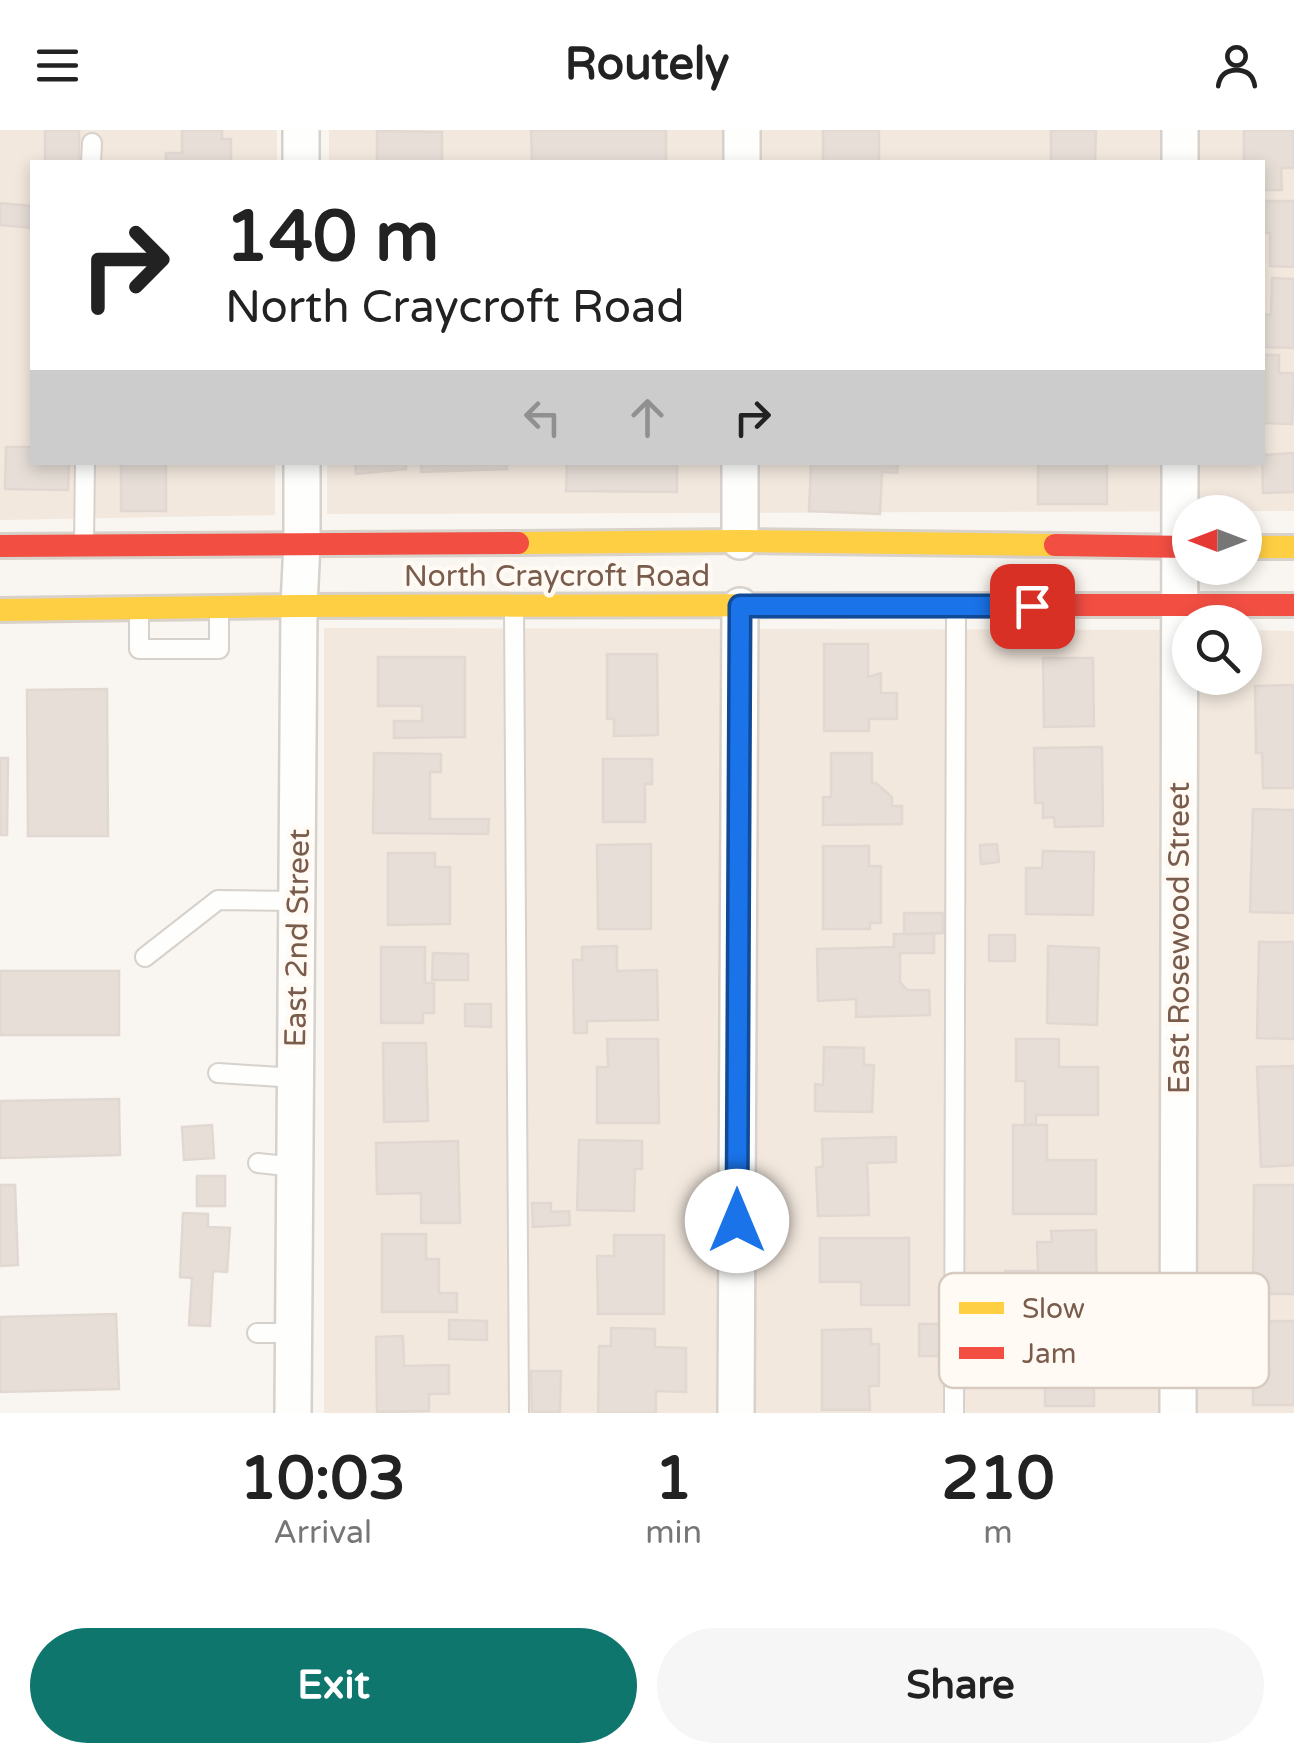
<!DOCTYPE html>
<html lang="en">
<head>
<meta charset="utf-8">
<style>
	:root { --surface:#fff; --page:#f6f6f6; --text:#222; --muted:#767676; --accent:#0f766e }
	body { margin:0; font-family:"Varela Round",sans-serif; background:var(--page); color:var(--text); height:100vh; display:flex; flex-direction:column; font-size:38px; white-space:nowrap }
	* { box-sizing:border-box; margin:0 }
	p { font-size:32px; color:var(--muted) }
	.icon { flex:none; width:55px; height:55px; fill:none; stroke:currentColor; stroke-width:2; stroke-linecap:round; stroke-linejoin:round }
	.map { position:relative; height:1283px; overflow:hidden }
	.details { display:flex; flex-direction:column; background:var(--surface); flex:1 }
	.details>* { flex:none }
	.top-card { position:absolute; left:30px; top:30px; width:1235px; height:305px; border-radius:0px; box-shadow:0 5px 15px #0003; background:#fff; color:var(--text); overflow:hidden }
	.needle { width:65px; rotate:270deg }
	.fabs { position:absolute; left:1172px; top:365px; display:grid; gap:20px }
	.fabs a { display:grid; place-items:center; width:90px; height:90px; border-radius:50%; background:var(--surface); box-shadow:0 5px 15px #0003; font-size:50px }
	.pin { position:absolute; display:grid; place-items:center; width:85px; height:85px; color:#fff; margin:-42px; border-radius:20px; box-shadow:0 5px 15px #0006 }
	.me { position:absolute; width:110px; margin:-55px; rotate:0deg; stroke-linejoin:round; filter:drop-shadow(0 0 8px #0008) }
	.turn { display:flex; align-items:center; gap:35px; height:210px; padding:0 30px; font-size:45px }
	.turn .icon { width:130px; height:130px; stroke-width:2.5 }
	.turn b { display:block; font-size:70px; line-height:85px }
	.lanes { display:flex; align-items:center; height:95px; padding:0 30px; background:#0003; justify-content:center; gap:50px; direction:ltr }
	.lanes .off { opacity:.35 }
	.eta { display:flex; justify-content:space-evenly; align-items:center; height:170px; text-align:center }
	.eta b { font-size:60px; font-weight:800; line-height:70px }
	.button { display:flex; gap:20px; margin-top:auto; padding:20px 30px }
	.button a { flex:1; height:115px; border-radius:60px; background:var(--accent); color:#fff; font-size:40px; font-weight:800; line-height:115px; text-align:center }
	.button a+a { background:var(--page); color:var(--text) }
	header { display:flex; justify-content:space-between; align-items:center; height:130px; padding:0 30px; background:var(--surface); font-size:45px; font-weight:800 }
	.map>svg:first-child { display:block }
</style>
</head>
<body>
<header><svg class="icon" aria-label="menu" viewBox="0 0 24 24"><path d="M4 6h16M4 12h16M4 18h16"/></svg>Routely<svg class="icon" aria-label="person" viewBox="0 0 24 24"><circle cx="12" cy="8" r="4"/><path d="M4 21q1-7 8-7t8 7"/></svg></header>
<div class="map">
<svg width="1294" height="1283" viewBox="0 0 1294 1283">
	<rect width="100%" height="100%" fill="#f9f5f0"/>
	<g fill="#f2e8de">
		<path d="M0,0h277v32h-245v300l243,1v52l-275,5z"/>
		<path d="M329,0h965v381l-967,3v-51l935,-1v-300h-933z"/>
		<path d="M324,498l866,2v48h55v-48l49,1v782h-970z"/>
	</g>
	<g fill="#e6ded7" stroke="#e2d8d2" stroke-width="2.5">
		<rect x="45" y="0" width="34" height="32"/>
		<path d="M182,0h40v9h9v23h-65v-9h16z"/>
		<path d="M531,0h135v32h-134z"/>
		<rect x="823" y="0" width="56" height="32"/>
		<path d="M1051,0h45l-1,32h-44z"/>
		<path d="M1244,0h50v38h-13l1,22h-20v-28h-18z"/>
		<path d="M377,1l65,1v30h-65z"/>
		<path d="M1262,71h32v66l-24,-1v-33h-8z"/>
		<path d="M0,73l32,3v22l-32,-3z"/>
		<path d="M1272,148l22,1v69l-32,-1v-33l9,1z"/>
		<path d="M1262,225h17v18h15l-2,51 -30,-1z"/>
		<path d="M6,317h26v15h37l-1,28 -63,-1z"/>
		<path d="M1294,323v39l-31,1 -1,-38z"/>
		<rect x="121" y="332" width="45" height="49"/>
		<path d="M355,332h51v7l-50,5z"/>
		<path d="M422,332h85v7l-86,3z"/>
		<path d="M567,332h110v30l-111,-1z"/>
		<path d="M811,332h87l-1,11 -15,-1 -2,42 -71,-3z"/>
		<rect x="1038" y="332" width="69" height="42"/>
		<path d="M824,514h44v33l13,-4v20h16v26h-28v12h-45z"/>
		<path d="M607,524h50l1,81 -44,1v-17h-7z"/>
		<path d="M378,527h87v80l-71,1v-17h28v-15h-44z"/>
		<path d="M1043,528h50l1,68 -50,1z"/>
		<path d="M1294,555v103h-31l-1,-35h-6l-1,-67z"/>
		<path d="M107,559l1,147h-80l-1,-146z"/>
		<path d="M1102,617l1,79 -48,1 -1,-10 -11,1v-15h-8l-1,-55z"/>
		<path d="M374,623l67,1v18h-11v47h59l-1,15 -115,-1z"/>
		<path d="M831,623h41v30h4l16,14v9h10v18l-79,1v-28h8z"/>
		<path d="M0,628h8l-1,77h-7z"/>
		<path d="M603,629h49v25h-7v38h-42z"/>
		<path d="M1253,679l41,1v103l-44,-1z"/>
		<path d="M651,714v85h-53l-1,-84z"/>
		<path d="M997,714l2,18 -18,2 -1,-19z"/>
		<path d="M823,716h46v20h12v57h-11v6h-47z"/>
		<path d="M1043,721l51,1 -1,63 -67,-1v-46h16z"/>
		<path d="M388,723h47v14h15v57l-62,1z"/>
		<path d="M904,783h39v20l-39,1z"/>
		<path d="M894,804h40v19h-34v29l7,8h22l1,25 -74,2v-18l-38,2 -1,-52 77,-2z"/>
		<rect x="989" y="805" width="26" height="26"/>
		<path d="M1259,812h35v97l-37,-1z"/>
		<path d="M617,816v25l40,-1 1,50 -71,1v12h-13l-1,-73h9v-13z"/>
		<path d="M1048,816l51,2 -2,77 -50,-2z"/>
		<path d="M381,817h44v36h9v30h-11v10h-42z"/>
		<path d="M433,823l35,1v26h-36z"/>
		<rect x="0" y="841" width="119" height="64"/>
		<path d="M465,874h26v23l-26,-1z"/>
		<path d="M607,909h51l1,84h-62v-56h11z"/>
		<path d="M1016,909h43v28h39v48h-62v9h-11v-43h-9z"/>
		<path d="M383,913h43l2,78 -44,1z"/>
		<path d="M824,917l40,1v17h10l-2,47 -57,-1v-27l8,1z"/>
		<path d="M1294,936v99l-33,2 -4,-100z"/>
		<path d="M119,969l1,56 -120,3v-57z"/>
		<path d="M212,995l2,33 -30,2 -2,-33z"/>
		<path d="M1013,995h34v35h49v54h-83z"/>
		<path d="M896,1007v25l-29,1 2,52 -51,1 -2,-48 7,-2 -1,-27z"/>
		<path d="M579,1010l63,1v28h-7l-1,42 -57,-1z"/>
		<path d="M458,1011l2,82h-39v-30l-44,1 -1,-51z"/>
		<rect x="197" y="1046" width="28" height="30"/>
		<path d="M0,1055h15l3,80 -18,1z"/>
		<path d="M1254,1055h40v109h-41z"/>
		<path d="M532,1073h19v9l18,-1 1,14 -37,2z"/>
		<path d="M183,1083l25,1v13l22,1 -3,44 -14,-1 -3,55 -21,-1 3,-47 -12,-1z"/>
		<path d="M1096,1100l1,82 -92,2v-43h33l-1,-29h15l-1,-11z"/>
		<path d="M382,1104h44v25h13v34h18v19h-75z"/>
		<path d="M614,1105h50v79h-66l-1,-58h17z"/>
		<path d="M820,1108h89v67h-48v-23h-41z"/>
		<path d="M116,1184l3,75 -119,3v-75z"/>
		<path d="M449,1190l38,1v19l-38,-1z"/>
		<rect x="1253" y="1191" width="41" height="84"/>
		<rect x="919" y="1194" width="24" height="32"/>
		<rect x="1045" y="1194" width="49" height="82"/>
		<path d="M611,1198l44,1v18l31,1v44l-30,-1v22h-58l1,-67h12z"/>
		<path d="M871,1199v15h8v42h-10l1,24h-48v-80z"/>
		<path d="M403,1206l1,30 45,-1v29h-20v17l-52,1 -1,-75z"/>
		<path d="M531,1241h30l-1,41h-28z"/>
	</g>
	<g fill="none" stroke-linecap="round" stroke-linejoin="round">
		<defs>
			<g id="lane">
				<path d="M91,32l1,-19"/>
				<path d="M84,415l1,-83"/>
				<path d="M139,479v40h80v-40"/>
				<path d="M514,479l5,804"/>
				<path d="M145,827l73,-57 79,1"/>
				<path d="M218,943l77,5"/>
				<path d="M258,1033l37,4"/>
				<path d="M257,1203h37"/>
				<path d="M954,1283l2,-804"/>
			</g>
			<g id="street">
				<path d="M301,0v32"/>
				<path d="M1180,0v32"/>
				<path d="M742,32v-32"/>
				<path d="M740,411v-79"/>
				<path d="M293,1283l6,-807 3,-63v-81"/>
				<path d="M736,1283l4,-807"/>
				<path d="M1178,1283l2,-951"/>
			</g>
			<g id="slow">
				<path d="M518,413l222,-2 315,4"/>
				<path d="M1245,417h49"/>
				<path d="M0,480l299,-4 558,-1"/>
			</g>
			<g id="jam">
				<path d="M1055,415l135,2"/>
				<path d="M0,416l518,-3"/>
				<path d="M857,475h437"/>
			</g>
		</defs>
		<use href="#lane" stroke="#d7d1cb" stroke-width="22"/>
		<use href="#street" stroke="#d7d1cb" stroke-width="40"/>
		<use href="#slow" stroke="#d9d2cb" stroke-width="28"/>
		<use href="#jam" stroke="#d9d2cb" stroke-width="28"/>
		<use href="#lane" stroke="#fefefd" stroke-width="18"/>
		<use href="#street" stroke="#fefefd" stroke-width="35"/>
		<use href="#slow" stroke="#ffcf43" stroke-width="22"/>
		<use href="#jam" stroke="#f24e42" stroke-width="22"/>
	</g>
	<g fill="none" stroke-linecap="round" stroke-linejoin="round">
		<defs>
			<path id="route" d="M737,1091l3,-615h292"/>
		</defs>
		<use href="#route" stroke="#114b97" stroke-width="25"/>
		<use href="#route" stroke="#1a73e8" stroke-width="18"/>
	</g>
	<g text-anchor="middle" stroke-width="9" stroke-linejoin="round" paint-order="stroke">
		<g font-size="30" fill="#7a5c4d" stroke="#fffaf3">
			<text x="557" y="456">North Craycroft Road</text>
			<text transform="translate(297 808) rotate(-89)" y="10">East 2nd Street</text>
			<text transform="translate(1179 808) rotate(-90)" y="10">East Rosewood Street</text>
		</g>
	</g>
	<rect x="939" y="1143" width="330" height="115" rx="15" fill="#fffaf3" stroke="#d7cbc1" stroke-width="2.5"/>
	<rect x="959" y="1172" width="45" height="12" fill="#ffcf43"/>
	<rect x="959" y="1217" width="45" height="12" fill="#f24e42"/>
	<g font-size="28" fill="#7a5c4d">
		<text x="1022" y="1188">Slow</text>
		<text x="1022" y="1233">Jam</text>
	</g>
</svg>
<div class="fabs">
<a><svg class="needle" viewBox="-14 -14 28 28"><path d="M0-13l5 13h-10z" fill="#e53935"/><path d="M0 13l5-13h-10z" fill="#767676"/></svg></a>
<a><svg class="icon" aria-label="search" viewBox="0 0 24 24"><circle cx="10" cy="10" r="6"/><path d="M15 15l6 6"/></svg></a>
</div>
<div class="pin" style="left:1032px;top:476px;background:#d93025"><svg class="icon" aria-label="arrive" viewBox="0 0 24 24"><path d="M6 21V4h12l-3 4 3 4H6"/></svg></div>
<svg class="me" style="left:737px;top:1091px" viewBox="-20 -20 40 40"><circle r="19" fill="#fff"/><path d="M0-13L10 11 0 6-10 11z" fill="#1a73e8"/></svg>
<div class="top-card">
<div class="turn"><svg class="icon" aria-label="right" viewBox="0 0 24 24"><path d="M7 20v-9h11M14 6l5 5-5 5"/></svg><div><b>140 m</b>North Craycroft Road</div></div>
<div class="lanes"><svg class="icon off" aria-label="left" viewBox="0 0 24 24"><path d="M17 20v-9H6M10 6l-5 5 5 5"/></svg><svg class="icon off" aria-label="ahead" viewBox="0 0 24 24"><path d="M12 20V5M6 11l6-6 6 6"/></svg><svg class="icon" aria-label="right" viewBox="0 0 24 24"><path d="M7 20v-9h11M14 6l5 5-5 5"/></svg></div>
</div>
</div>
<section class="details">
<div class="eta">
<div><b>10:03</b><p>Arrival</p></div>
<div><b>1</b><p>min</p></div>
<div><b>210</b><p>m</p></div>
</div>
<div class="button"><a>Exit</a><a>Share</a></div>
</section>
</body>
</html>
